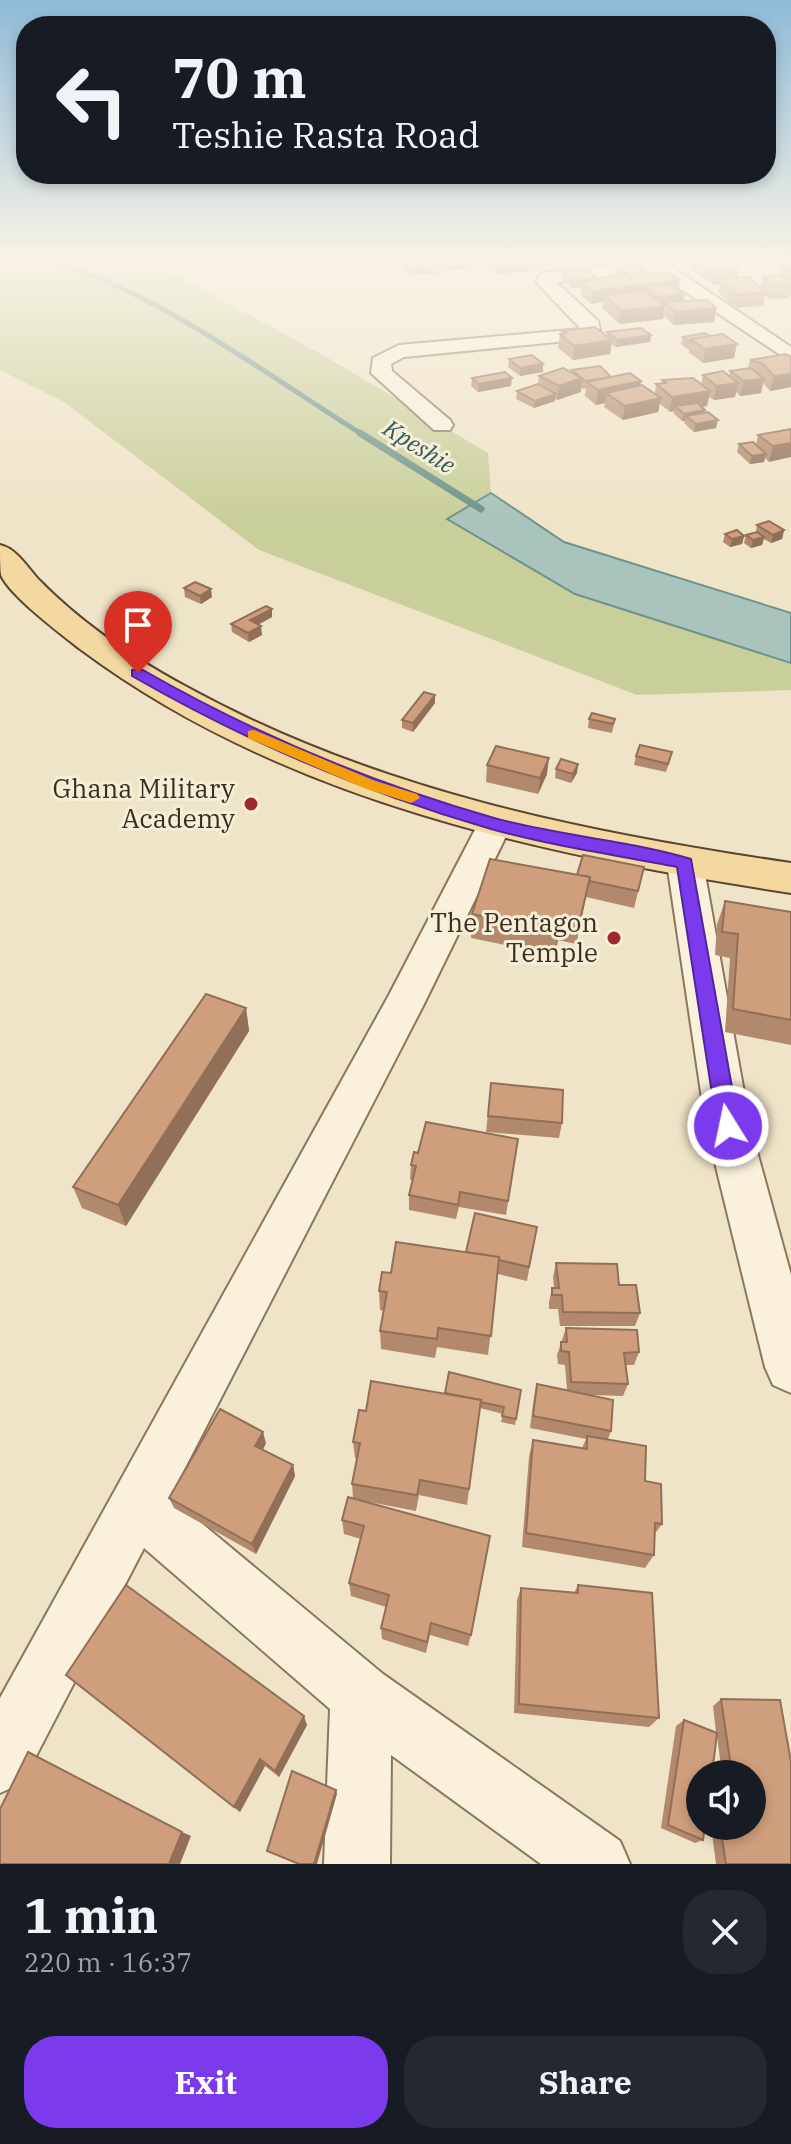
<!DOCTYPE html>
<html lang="en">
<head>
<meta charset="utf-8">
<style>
	:root { --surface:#171b24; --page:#242831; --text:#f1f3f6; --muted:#9ea1a6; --accent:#7c3aed }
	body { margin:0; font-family:"IBM Plex Serif",serif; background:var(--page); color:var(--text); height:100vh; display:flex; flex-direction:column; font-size:30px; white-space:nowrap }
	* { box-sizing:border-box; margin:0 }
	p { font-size:26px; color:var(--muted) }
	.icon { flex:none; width:44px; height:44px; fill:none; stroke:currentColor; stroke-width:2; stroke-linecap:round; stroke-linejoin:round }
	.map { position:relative; height:1864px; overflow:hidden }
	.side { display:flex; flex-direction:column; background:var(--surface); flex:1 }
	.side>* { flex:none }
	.top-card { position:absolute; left:16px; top:16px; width:760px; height:168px; border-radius:32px; box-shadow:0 4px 12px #0003; background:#171b24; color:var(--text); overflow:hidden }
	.buttons { position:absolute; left:686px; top:1760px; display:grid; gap:16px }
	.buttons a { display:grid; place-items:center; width:80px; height:80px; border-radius:50%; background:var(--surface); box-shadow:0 4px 12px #0003; font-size:40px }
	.pin { position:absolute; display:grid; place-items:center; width:68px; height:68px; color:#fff; margin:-82px -34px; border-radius:50% 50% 50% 0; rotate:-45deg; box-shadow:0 0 8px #0007 }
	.pin .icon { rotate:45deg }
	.me { position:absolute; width:88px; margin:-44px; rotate:350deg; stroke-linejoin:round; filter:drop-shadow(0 0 6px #0008) }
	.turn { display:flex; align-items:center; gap:28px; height:168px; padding:0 24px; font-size:36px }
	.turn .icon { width:104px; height:104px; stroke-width:2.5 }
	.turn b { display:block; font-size:56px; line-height:68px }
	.round { display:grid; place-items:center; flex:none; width:84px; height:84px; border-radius:32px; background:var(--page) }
	.overview { display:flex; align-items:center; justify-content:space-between; height:136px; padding:0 24px }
	h1 { font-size:48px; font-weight:800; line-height:60px }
	.button { display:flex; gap:16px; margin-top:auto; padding:16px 24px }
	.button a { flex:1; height:92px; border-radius:32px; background:var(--accent); color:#fff; font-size:32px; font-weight:800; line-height:92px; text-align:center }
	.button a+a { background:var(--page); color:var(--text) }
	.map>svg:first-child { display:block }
</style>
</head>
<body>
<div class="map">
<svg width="791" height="1864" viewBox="0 0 791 1864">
	<rect width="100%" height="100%" fill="#f0e4c8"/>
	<path fill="#c9cf9b" d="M0,257h142l179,97 167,99 3,40 -43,25 127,76 216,69v27l-154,5 -378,-145 -195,-148 -64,-32z"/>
	<path fill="#a9c4bc" stroke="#6f938a" stroke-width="2" d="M491,493l73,49 227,71v50l-216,-69 -128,-75z"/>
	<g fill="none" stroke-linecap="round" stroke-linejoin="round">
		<path stroke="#6f938a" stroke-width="5" d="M41,257c114,33 222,115 322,178"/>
		<path stroke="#6f938a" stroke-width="7" d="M360,433l121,76"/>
		<defs>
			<g id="minor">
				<path d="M636,257h21l134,90v15l-137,-91 -98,11 42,39 3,13 -3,4 -194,19 -13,7 1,7 58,49 3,5 -3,5h-16l-63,-57 2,-15 26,-13 182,-16 -42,-44 -3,-4 5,-8 100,-11z"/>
				<path d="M495,812l12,4 5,8 -88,180 -254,493 213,177 237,167 10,23h-89l-150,-109 -1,109h-66l6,-155 -186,-161 -122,235 -22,10v-95l389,-703 89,-171 5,-8z"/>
				<path d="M685,850l13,4 5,9 47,263 41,149v118l-18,-8 -8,-18 -59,-241 -39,-263 5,-9z"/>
			</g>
			<path id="major" d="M0,545c17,4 27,22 39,35 42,43 94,78 146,106 189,104 395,146 606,177v30c-247,-38 -506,-91 -711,-244 -18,-14 -71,-54 -79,-74 -1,-8 -1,-22 -1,-30z"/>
		</defs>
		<use href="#minor" stroke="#8d765c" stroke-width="4"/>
		<use href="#major" stroke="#5b4430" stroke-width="4"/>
		<use href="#minor" fill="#faf1dc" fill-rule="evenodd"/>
		<use href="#major" fill="#f3d9a0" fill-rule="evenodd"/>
	</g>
	<g fill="#b2896c">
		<path d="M349,257h37v6l-10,1 -4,-6h-6v7l-10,1 -3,-7z"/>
		<path d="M400,257h30l8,11v7l-14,-1 -13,1 -11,-12z"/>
		<path d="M433,257h38l-1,11 -28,3 -9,-12z"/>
		<path d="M478,257h65l-1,13 -46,4z"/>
		<path d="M692,257h57l-1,6 -18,1 6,14 24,10 3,-11 15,-1 2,-5 4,-1 -7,-4 2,-7 12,2v33l-2,4 -19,1 -5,-4 -2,11 -29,2 -16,-16 2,-8 -7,1 -23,-16z"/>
		<path d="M617,266l30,7 38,21 -1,7 32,7 -2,14 -41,3 -9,-10 -1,4 -44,5 -17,-16 1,-6 -12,2 -10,-9 1,-8 -11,1 -9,-9v-7l35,7 19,-4z"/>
		<path d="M562,331l44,5 1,-4 44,3 -1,7 -34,5 -5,-3 -1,10 -37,6 -15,-12 2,-14h2z"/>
		<path d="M704,333l30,25 -31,5 -14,-10v-3l-8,-6 2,-7z"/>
		<path d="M791,357v30l-21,4 -7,-8 -2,10 -21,3 -4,-4 -1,5 -21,3 -5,-3 -2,9 -6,1 4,3v3l11,15 -22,4 -10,-9 1,-2h-3l-8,-7v-3l-4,1 -10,-8 -2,8 -35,8 -19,-13 1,-4 -9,2 -11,-9 1,-8 -3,1 -2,-2v5l-24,8 -2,-1v2l-21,7 -18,-9 1,-8 21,-7 1,-8 33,-3v-3l69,11 -1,4 15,9 1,-10h6v-4l39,4 2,-9 26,1 1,-5 18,-3 2,-8z"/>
		<path d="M509,359l34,13 -23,4 -12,-9z"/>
		<path d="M472,378l39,8 -33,6 -7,-6z"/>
		<path d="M791,429l-22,33 -4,-4 -1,4 -14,2 -13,-12 2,-8 17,1 2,-10z"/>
		<path d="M757,525l27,5 -2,9 -11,4 -7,-4 -2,6 -11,3 -7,-5 2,-8 10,-3z"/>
		<path d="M725,534l19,2 -2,8 -12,3 -7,-5z"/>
		<path d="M184,588l28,9 -11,7 -16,-7z"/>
		<path d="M272,617l-14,8 4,10 -13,7 -17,-10 -1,-8z"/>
		<path d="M435,695v8l-22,29 -11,-4v-8z"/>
		<path d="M589,719h26l-3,14 -24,-5z"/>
		<path d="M636,756l34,4 -4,12 -32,-7z"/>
		<path d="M578,764l-1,9 -6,10 -16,-5 1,-9z"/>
		<path d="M487,765l60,9 -9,20 -52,-12z"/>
		<path d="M644,867l-10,41 -48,-11 -10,47 -18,-4 -3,15 -84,-17 1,-24 105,-39z"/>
		<path d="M725,901l66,11v133l-66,-13 5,-74 -15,-3 2,-31z"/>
		<path d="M246,1008l3,23 -123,195 -44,-18 -9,-21z"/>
		<path d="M491,1083l71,40 -3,15 -73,-6z"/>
		<path d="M518,1139l-12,76 -47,-8 -3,12 -47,-9v-15l4,-15h-3l1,-15z"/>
		<path d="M537,1227l-10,54 -29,-7 -10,81 -51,-8 -2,11 -54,-9 -1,-18 4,-20 -4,-1 -1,-19 12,-18 75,-21z"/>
		<path d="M556,1263l63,22 21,28 -5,13h-75l-2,-17h-9v-7l3,-14h2l-1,-11z"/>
		<path d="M566,1328l73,24 -5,13h-8l2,19 -5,12 -30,-1 18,36 -3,8 37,42 17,43 -8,11v20l-9,13 -123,-21 7,-91 4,-16 49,8 4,-9 -56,-11 4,-31 3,-13 30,6 -2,-25 -7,-1 -1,-9z"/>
		<path d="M521,1390l-6,35 -14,-3 2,-8 -23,-6 -13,97 -48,-10 -3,16 -52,-10 107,134 -3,11 -38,-11 -4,18 -44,-14 -1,-11 5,-21 -35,-11 -2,-13 12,-44 -17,-5 -2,-14 11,-22 -1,-14 5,-25 -2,-1 -2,-16 13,-31 79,-17z"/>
		<path d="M266,1443l-3,7 30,15 2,11 -39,78 -82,-46 -5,-10z"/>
		<path d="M578,1585l81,133 -10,9 -135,-14 3,-113 4,-12 53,5z"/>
		<path d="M78,1685l229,40 -28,52 -14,-11 -25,46z"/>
		<path d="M721,1699l70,165h-75l-5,-38h41v-52h-30l-5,-38 -14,104 -8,3 -34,-15 15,-102 8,-6 32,12 -3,-26z"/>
	</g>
	<g fill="#916f58">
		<path d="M355,257h17v1h-6v7l-10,1z"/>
		<path d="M376,257h10v6l-10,1z"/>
		<path d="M452,257h19l-1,11 -28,3v-13z"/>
		<path d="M543,257l-1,13 -46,4 1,-13z"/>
		<path d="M425,267l-1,7 -13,1v-7z"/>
		<path d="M738,269l-2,13 -15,-3 -1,5 -7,1 2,-13z"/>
		<path d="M597,279l-15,3v5l-11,1 1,-7z"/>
		<path d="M680,280l-2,13 -32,-6 -1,10 -41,-2 -1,7 -12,2 2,-13z"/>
		<path d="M685,294l-3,14 -17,-6 -2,17 -44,5 2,-13 36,-4 1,-10z"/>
		<path d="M716,308l-2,14 -41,3 2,-13z"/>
		<path d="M651,335l-1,7 -34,5 1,-7z"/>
		<path d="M612,340l-2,14 -37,6 1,-14z"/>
		<path d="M737,344l-3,14 -31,5 2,-14z"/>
		<path d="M543,364v8l-23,4v-8z"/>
		<path d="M791,374v13l-21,4 4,-15z"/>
		<path d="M512,378l-1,8 -33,6 1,-8z"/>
		<path d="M582,378l-1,14 -24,8 2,-14z"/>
		<path d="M764,379l-3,14 -21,3 4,-15z"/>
		<path d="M641,381l-2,15 -33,-3 -1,10 -9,2 2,-15z"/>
		<path d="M738,383l-3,14 -21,3 2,-14z"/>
		<path d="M710,391l-3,15 -27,4 -5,-4 -1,5 -4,1 2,-15z"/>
		<path d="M556,394l-1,7 -21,7 1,-7z"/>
		<path d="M661,398l-3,14 -35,8 2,-14z"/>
		<path d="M705,410l-1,8 -18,-2 -1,5h-3l2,-7z"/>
		<path d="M718,420l-2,8 -22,4 2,-8z"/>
		<path d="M791,443v14l-22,5 4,-16z"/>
		<path d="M766,454l-2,8 -14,2 2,-8z"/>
		<path d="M784,530l-2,9 -11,4 2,-8z"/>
		<path d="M744,536l-2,8 -12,3 2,-8z"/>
		<path d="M764,537l-2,8 -11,3 2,-8z"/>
		<path d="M211,589l1,8 -11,7 -1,-8z"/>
		<path d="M272,609v8l-21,11 -1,-8z"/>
		<path d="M261,626l1,9 -13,7 -1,-9z"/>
		<path d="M435,695v8l-22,29v-9z"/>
		<path d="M549,758l-2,16 -9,20 2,-16z"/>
		<path d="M578,764l-1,9 -6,10 2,-9z"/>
		<path d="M590,877l-5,24 -9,43 4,-24z"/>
		<path d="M562,916l-4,24 -3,15 3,-23z"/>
		<path d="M246,1008l3,23 -123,195 -8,-21z"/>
		<path d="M263,1432l3,11 -8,14 -3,-11z"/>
		<path d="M293,1465l2,11 -39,78 -4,-10z"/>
		<path d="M304,1716l3,9 -28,52 -4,-6z"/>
		<path d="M260,1759l5,7 -25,46 -6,-5z"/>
		<path d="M336,1790l1,4 -20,70h-3z"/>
		<path d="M182,1832l9,4 -11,28h-11z"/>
	</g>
	<g fill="#cf9f7d" stroke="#916f58" stroke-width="2">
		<path d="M402,257h28l8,11 -13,-1 -14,1z"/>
		<path d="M493,257h45l-41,4z"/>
		<path d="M694,257h26l18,12 -23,3z"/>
		<path d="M779,259l12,2v6h-1z"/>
		<path d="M636,264l11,9 22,-1 11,8 -87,11 -11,-9 35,-7 10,1 8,6 -18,-16z"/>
		<path d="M587,269l10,10 -25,2 -10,-9z"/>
		<path d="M791,269v9l-11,-7z"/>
		<path d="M782,275l9,10 -18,1 -10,-9z"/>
		<path d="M749,277l17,16 -29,2 -16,-16z"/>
		<path d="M667,285l18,9 -27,3 -12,-10z"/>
		<path d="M644,291l21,15 -44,5 -17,-16z"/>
		<path d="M707,300l9,8 -41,4 -10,-10z"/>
		<path d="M595,327l17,13 -38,6 -14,-12 6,-1 -4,-2z"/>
		<path d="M641,328l10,7 -34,5 -10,-8z"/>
		<path d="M704,333l6,3 -19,3v4l-8,-6z"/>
		<path d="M723,334l14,10 -32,5 -14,-10z"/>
		<path d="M786,354l5,3v17l-17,2 -11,-12 -13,-4z"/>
		<path d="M532,355l11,9 -23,4 -11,-9z"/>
		<path d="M600,366l11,11 -27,4 -3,-3h1l-10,-8z"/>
		<path d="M563,368l19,10 -23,8 -20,-10z"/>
		<path d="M751,368l13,11 -20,2 -14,-10z"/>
		<path d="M723,371l15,12 -22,3 -13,-11z"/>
		<path d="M505,372l7,6 -33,6 -7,-6z"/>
		<path d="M630,373l11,8 -43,9 -11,-8z"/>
		<path d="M693,378l17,13 -38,6 -16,-13 10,-1 -4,-3z"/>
		<path d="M538,384l18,10 -21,7 -18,-10z"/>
		<path d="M642,385l19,13 -36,8 -19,-13z"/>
		<path d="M697,403l8,7 -21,4 -9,-8z"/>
		<path d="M708,412l10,8 -22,4 -10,-8z"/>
		<path d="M791,429v14l-18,3 -15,-11z"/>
		<path d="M753,442l13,12 -14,2 -13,-12z"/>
		<path d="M769,521l15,9 -11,5 -16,-10z"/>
		<path d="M737,530l7,6 -12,3 -7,-5z"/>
		<path d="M757,532l7,5 -11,3 -7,-5z"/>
		<path d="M195,582l16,7 -11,7 -16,-8z"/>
		<path d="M266,606l6,3 -22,11 11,6 -13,7 -17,-9z"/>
		<path d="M424,692l11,3 -22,28 -11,-3z"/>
		<path d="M592,713l23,6 -2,5 -24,-5z"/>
		<path d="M640,745l32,7 -4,12 -32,-8z"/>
		<path d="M496,746l53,12 -9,20 -53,-13z"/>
		<path d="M561,759l17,5 -5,10 -17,-5z"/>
		<path d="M583,855l61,12 -6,24 -49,-10 1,-4 -13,-2z"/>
		<path d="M490,859l100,18 -10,43 -18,-4 -4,16 -86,-18z"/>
		<path d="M725,901l66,11v108l-58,-11 5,-75 -16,-2z"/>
		<path d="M206,994l40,14 -128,197 -45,-18z"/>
		<path d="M491,1083l72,7 -1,33 -74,-7z"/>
		<path d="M426,1122l92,17 -10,62 -48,-9 -2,13 -49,-10 7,-29 -5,-1 3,-13 4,1z"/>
		<path d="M475,1213l62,14 -8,40 -30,-7v-3l-33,-5z"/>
		<path d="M396,1242l103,15 -8,79 -53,-8 -1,11 -57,-8 7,-39 -8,-1 3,-19 9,1z"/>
		<path d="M556,1263l61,1 2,21h17l4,28 -77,-1 -1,-17h-10v-7h7z"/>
		<path d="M566,1328l71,2 2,22 -15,1 4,31 -57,-2 -2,-30 -8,-1v-9h6z"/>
		<path d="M449,1372l72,18 -5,29 -14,-3 2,-9 -24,-5 1,-2 -36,-7z"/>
		<path d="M371,1381l110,19 -12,89 -49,-9 -3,15 -65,-11 8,-41 -7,-1 6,-32 7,1z"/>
		<path d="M537,1384l76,16 -2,31 -78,-15z"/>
		<path d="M220,1409l43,23 -8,14 38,19 -41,79 -83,-46z"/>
		<path d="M587,1436l59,10 -1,35 16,3 1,40 -7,-1 -1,32 -128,-22 7,-93 54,9z"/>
		<path d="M348,1497l142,39 -19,99 -40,-12 -4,19 -46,-14 8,-33 -40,-12 15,-57 -22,-6z"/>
		<path d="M126,1585l178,131 -29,55 -15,-12 -26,48 -168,-132z"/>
		<path d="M578,1585l74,8 7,125 -140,-14 2,-116 57,5z"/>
		<path d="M721,1699l59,1 11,62v102h-65l-6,-38h32v-52h-20z"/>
		<path d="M684,1720l33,13 -5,41h-12v52h5l-2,14 -35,-15z"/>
		<path d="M28,1752l154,80 -13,32h-169v-55z"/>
		<path d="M292,1771l44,19 -22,74h-15l-32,-13z"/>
	</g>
	<linearGradient id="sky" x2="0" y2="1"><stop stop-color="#8fbad6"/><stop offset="0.5" stop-color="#f8f3e6"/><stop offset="1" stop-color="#f8f3e6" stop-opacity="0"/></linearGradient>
	<rect width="791" height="518" fill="url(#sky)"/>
	<path fill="#7c3aed" stroke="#51269a" stroke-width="2" d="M132,670h11c110,63 229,113 351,148 65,18 133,22 197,41l48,267 -4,7h-14l-4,-7 -40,-259c-62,-12 -125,-21 -186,-38 -125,-36 -246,-88 -359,-153z"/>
	<path fill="#f59e0b" d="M254,730l121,51 42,13 3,4 -9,5 -47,-15 -116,-50v-7z"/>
	<g fill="#9e2a2b" stroke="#f7eed8" stroke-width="3">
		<circle cx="251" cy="804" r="8"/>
		<circle cx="614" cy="938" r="8"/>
	</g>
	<g text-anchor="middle" stroke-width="6" stroke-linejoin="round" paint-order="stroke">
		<g font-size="24" font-style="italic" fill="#2f5d5a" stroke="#f7eed8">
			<text transform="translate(419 447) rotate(32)" y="8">Kpeshie</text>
		</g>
		<g font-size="26" fill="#3d2e20" stroke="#f7eed8" text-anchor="end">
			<text x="235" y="798">Ghana Military<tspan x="235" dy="30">Academy</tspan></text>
			<text x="598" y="932">The Pentagon<tspan x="598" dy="30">Temple</tspan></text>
		</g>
	</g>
</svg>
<div class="buttons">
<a><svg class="icon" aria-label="sound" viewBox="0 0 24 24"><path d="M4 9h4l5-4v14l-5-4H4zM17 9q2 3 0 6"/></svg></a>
</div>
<div class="pin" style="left:138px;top:673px;background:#d93025"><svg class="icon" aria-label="arrive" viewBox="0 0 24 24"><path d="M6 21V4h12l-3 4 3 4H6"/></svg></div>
<svg class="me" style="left:728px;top:1126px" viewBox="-20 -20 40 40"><circle r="17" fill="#7c3aed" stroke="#fff" stroke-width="3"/><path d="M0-11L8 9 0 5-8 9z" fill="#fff"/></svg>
<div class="top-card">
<div class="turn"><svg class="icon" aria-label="left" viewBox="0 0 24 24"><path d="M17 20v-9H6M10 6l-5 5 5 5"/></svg><div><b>70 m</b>Teshie Rasta Road</div></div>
</div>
</div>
<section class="side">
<div class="overview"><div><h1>1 min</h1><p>220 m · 16:37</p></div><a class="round"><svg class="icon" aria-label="close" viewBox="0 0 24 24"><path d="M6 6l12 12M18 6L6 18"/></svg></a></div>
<div class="button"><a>Exit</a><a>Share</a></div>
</section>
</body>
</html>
